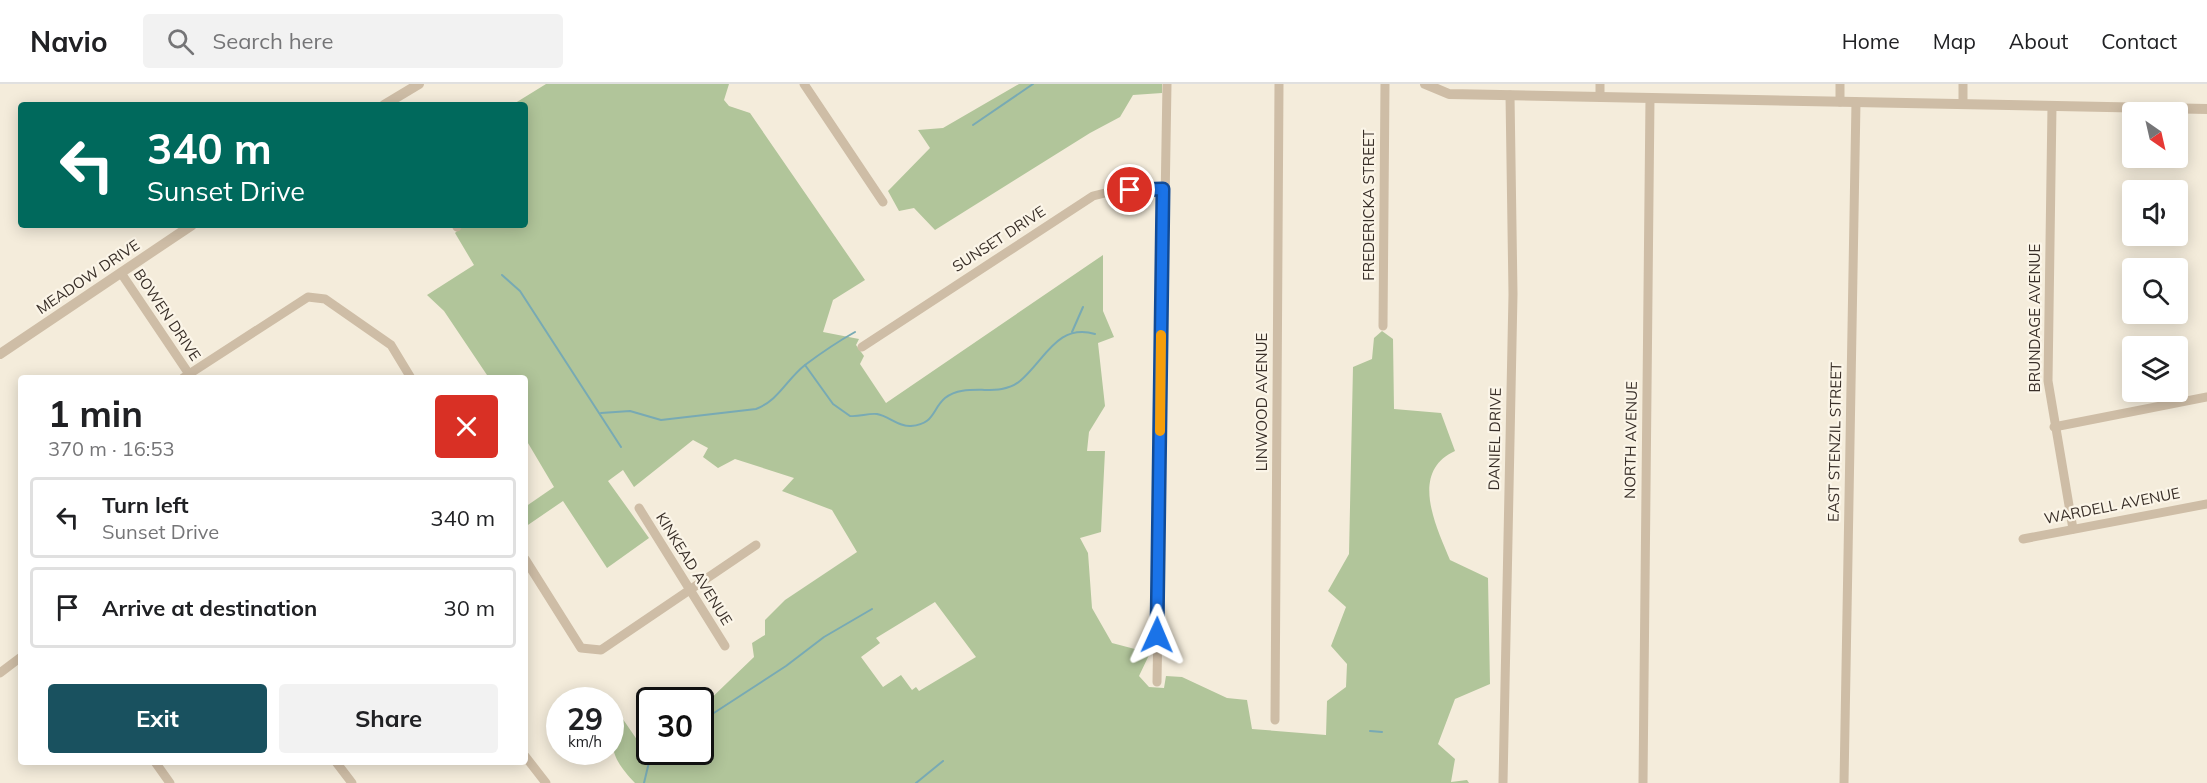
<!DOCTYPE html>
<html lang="en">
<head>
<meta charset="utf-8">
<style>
	:root { --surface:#fff; --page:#f2f2f2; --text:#202124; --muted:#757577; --line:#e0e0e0; --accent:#19515f }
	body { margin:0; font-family:Mulish,sans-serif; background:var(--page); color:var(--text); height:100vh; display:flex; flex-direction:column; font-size:22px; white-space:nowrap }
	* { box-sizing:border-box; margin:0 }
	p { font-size:20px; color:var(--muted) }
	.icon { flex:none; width:33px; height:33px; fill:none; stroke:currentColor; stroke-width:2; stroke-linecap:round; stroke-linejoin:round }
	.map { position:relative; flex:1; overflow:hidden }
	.drawer { position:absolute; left:18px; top:291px; width:510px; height:390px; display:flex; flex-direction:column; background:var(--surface); border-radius:6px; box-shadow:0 3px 15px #0003 }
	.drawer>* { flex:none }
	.banner { position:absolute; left:18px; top:18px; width:510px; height:126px; border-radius:6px; box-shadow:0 3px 15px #0003; background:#00695c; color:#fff; overflow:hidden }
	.needle { width:39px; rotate:146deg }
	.tools { position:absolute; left:2122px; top:18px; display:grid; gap:12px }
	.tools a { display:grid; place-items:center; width:66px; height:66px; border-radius:6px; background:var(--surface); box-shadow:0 3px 15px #0003; font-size:30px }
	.speed { position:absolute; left:546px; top:603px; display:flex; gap:12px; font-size:30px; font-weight:700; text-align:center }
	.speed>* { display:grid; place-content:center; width:78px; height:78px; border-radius:50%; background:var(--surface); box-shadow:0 3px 15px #0003; line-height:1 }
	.speed small { font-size:15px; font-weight:400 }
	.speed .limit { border:3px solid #111; border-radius:9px; background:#fff; color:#111 }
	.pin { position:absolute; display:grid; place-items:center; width:51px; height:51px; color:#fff; margin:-26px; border:3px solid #fff; border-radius:50%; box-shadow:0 2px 6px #0007 }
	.me { position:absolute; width:66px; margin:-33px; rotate:1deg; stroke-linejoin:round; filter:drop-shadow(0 0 4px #0008) }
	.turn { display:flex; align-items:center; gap:21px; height:126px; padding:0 30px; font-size:27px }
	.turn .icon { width:78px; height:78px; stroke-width:2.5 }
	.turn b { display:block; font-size:42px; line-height:51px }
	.round { display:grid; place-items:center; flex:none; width:63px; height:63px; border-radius:6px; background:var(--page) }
	.head { display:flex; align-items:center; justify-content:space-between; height:102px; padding:0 30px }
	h1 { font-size:36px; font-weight:700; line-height:45px }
	.cta { display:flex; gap:12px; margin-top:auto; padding:12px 30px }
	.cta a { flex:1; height:69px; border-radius:6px; background:var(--accent); color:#fff; font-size:24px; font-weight:700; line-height:69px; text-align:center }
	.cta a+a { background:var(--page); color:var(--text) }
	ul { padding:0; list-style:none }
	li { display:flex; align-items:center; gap:18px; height:81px; margin:0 12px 9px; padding:0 18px; border:3px solid var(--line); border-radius:6px }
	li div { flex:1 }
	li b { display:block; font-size:22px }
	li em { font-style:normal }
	header { display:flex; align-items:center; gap:36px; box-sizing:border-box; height:84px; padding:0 30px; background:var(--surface); border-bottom:2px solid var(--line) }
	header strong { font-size:28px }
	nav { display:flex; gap:33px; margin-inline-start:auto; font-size:21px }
	.search { width:420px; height:54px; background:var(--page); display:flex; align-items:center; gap:15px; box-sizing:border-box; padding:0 21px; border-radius:6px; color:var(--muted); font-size:22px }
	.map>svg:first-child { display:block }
</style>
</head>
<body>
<header>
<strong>Navio</strong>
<div class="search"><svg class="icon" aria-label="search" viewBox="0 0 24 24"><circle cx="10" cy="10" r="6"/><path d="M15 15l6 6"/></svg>Search here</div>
<nav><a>Home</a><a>Map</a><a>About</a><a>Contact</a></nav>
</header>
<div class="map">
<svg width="2207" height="699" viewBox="0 0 2207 699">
	<rect width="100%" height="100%" fill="#f4ecdb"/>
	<g fill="#b1c59a" fill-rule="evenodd">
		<path d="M546,0h183l-5,16 5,6 21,7 115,167 -32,20 -10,32 36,7 -3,6 8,11 -4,8 26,39 217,-148v56l11,26 -16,6 7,63 -16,26 -2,19h18l-4,81 -21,6 8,15 4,55 20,35 38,10 -11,23 10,11 15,1 2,-12 16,1 45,21 20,2 5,29 74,6 1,-34 19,-14 1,-23 -16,-18 15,-39 -18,-16 21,-37 4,-187 19,-8 2,-21 8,-7 11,8 1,70 47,4 14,38c-46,21 -19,75 -5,109l38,18 2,106 -35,15 -17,45 17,15 -4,23 16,-2 2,3h-834c-23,-24 -24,-34 -24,-66l7,-5 24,35 7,-4 1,9h50l1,-44 53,-51 -2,-14 13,-8v-15l20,-20 72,-48 -25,-42 -50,-19 12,-13 -59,-19 -17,9 -15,-11 5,-9 -15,-8 -59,47 -11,-17 -15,11 41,57 -42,30 -44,-67 -38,26v-20l29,-20 -29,-49v-60h-36l-45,-67 -17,-16 47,-30 -19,-32 8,-8h62v-120h-13zM935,518l41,55 -57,34 -3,-4 -4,3 -11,-15 -18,12 -22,-30 19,-14 -4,-5z"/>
		<path d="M1019,0h143v9l-29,2 -13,22 -30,16 -155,97 -21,-22 -15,3 -11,-20 42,-43 -12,-18 25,-2z"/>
	</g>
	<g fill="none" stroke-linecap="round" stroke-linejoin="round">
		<g stroke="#78aab4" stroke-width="2">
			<path d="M973,41l60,-41"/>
			<path d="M502,191l18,16 101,156"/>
			<path d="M1072,248l11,-25"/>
			<path d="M805,281l28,39 17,12c9,1 18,-3 27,-2 12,2 21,13 34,12 24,-2 21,-17 34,-28 22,-17 53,1 75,-17 25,-21 37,-58 75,-47"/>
			<path d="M601,329l29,-2 31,9 95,-11c23,-9 30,-29 49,-44 16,-12 32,-23 50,-33"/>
			<path d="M700,638l86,-56 38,-29 48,-28"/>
			<path d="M1370,647l12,1"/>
			<path d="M644,699l6,-25 8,-6"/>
			<path d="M916,699l27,-22"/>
		</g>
		<g stroke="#cebda6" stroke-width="9">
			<path d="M804,0l79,118"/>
			<path d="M1600,13v-13"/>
			<path d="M1840,18v-18"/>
			<path d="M1963,20v-20"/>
			<path d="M2052,22l-4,275 25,148"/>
			<path d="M456,141l1,2"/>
			<path d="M121,189l68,101"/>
			<path d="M1383,242l2,-242"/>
			<path d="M862,263l231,-151 20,-5 50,-2"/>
			<path d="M183,294l125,-81 17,2 66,46 20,33"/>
			<path d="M2054,343l153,-30"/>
			<path d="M639,424l86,138"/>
			<path d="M2023,455l184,-35"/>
			<path d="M525,475l56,89 20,2 155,-105"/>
			<path d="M0,589l21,-16"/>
			<path d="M1157,598l10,-598"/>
			<path d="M1275,636l4,-636"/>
			<path d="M525,672l21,27"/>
			<path d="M155,678l15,21"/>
			<path d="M336,678l16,21"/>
			<path d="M1503,699l10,-489 -3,-199"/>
			<path d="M1643,699l7,-685"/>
			<path d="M1844,699l12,-681"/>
		</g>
		<g stroke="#cebda6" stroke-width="10">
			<path d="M1425,0l24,10 758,15"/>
			<path d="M384,21l35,-21"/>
			<path d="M0,270l192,-129"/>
		</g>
	</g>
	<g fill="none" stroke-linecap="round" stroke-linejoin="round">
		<defs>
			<path id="route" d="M1130,106l33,-1 -6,446"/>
		</defs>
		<use href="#route" stroke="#114b97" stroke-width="15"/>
		<use href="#route" stroke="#1a73e8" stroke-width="10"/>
		<path stroke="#f59e0b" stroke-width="10" d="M1160,347l1,-96"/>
	</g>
	<g text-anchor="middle" stroke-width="4.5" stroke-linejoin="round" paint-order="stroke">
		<g font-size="15" fill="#392f28" stroke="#fbf5e8">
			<text transform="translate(1369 121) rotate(-90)" y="5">FREDERICKA STREET</text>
			<text transform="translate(999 155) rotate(-33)" y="5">SUNSET DRIVE</text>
			<text transform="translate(88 193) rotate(-34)" y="5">MEADOW DRIVE</text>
			<text transform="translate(167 231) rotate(56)" y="5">BOWEN DRIVE</text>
			<text transform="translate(2035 234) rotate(-90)" y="5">BRUNDAGE AVENUE</text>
			<text transform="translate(1262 318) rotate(-90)" y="5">LINWOOD AVENUE</text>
			<text transform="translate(1495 355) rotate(-89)" y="5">DANIEL DRIVE</text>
			<text transform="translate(1631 356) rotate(-89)" y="5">NORTH AVENUE</text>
			<text transform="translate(1835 358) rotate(-89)" y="5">EAST STENZIL STREET</text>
			<text transform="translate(2112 422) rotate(-11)" y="5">WARDELL AVENUE</text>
			<text transform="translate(694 485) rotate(58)" y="5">KINKEAD AVENUE</text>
		</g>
	</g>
</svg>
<div class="tools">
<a><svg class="needle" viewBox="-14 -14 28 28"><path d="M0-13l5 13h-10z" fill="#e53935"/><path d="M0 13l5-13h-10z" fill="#757577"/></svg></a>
<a><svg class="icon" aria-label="sound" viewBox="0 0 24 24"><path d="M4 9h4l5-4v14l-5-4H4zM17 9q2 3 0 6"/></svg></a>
<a><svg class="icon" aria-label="search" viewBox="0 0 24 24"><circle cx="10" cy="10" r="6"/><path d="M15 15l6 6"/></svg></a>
<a><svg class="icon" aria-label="layers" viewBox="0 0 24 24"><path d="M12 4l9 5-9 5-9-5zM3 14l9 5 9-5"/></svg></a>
</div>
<div class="speed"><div>29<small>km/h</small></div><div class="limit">30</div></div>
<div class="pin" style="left:1130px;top:106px;background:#d93025"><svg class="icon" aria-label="arrive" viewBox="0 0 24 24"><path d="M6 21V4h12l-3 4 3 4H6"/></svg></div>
<svg class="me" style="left:1157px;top:551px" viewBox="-20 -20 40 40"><path d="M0-17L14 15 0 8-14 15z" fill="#1a73e8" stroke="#fff" stroke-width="4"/></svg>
<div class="banner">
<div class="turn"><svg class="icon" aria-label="left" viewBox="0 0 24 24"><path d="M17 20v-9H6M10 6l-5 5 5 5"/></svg><div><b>340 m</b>Sunset Drive</div></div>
</div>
<section class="drawer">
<div class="head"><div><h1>1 min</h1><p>370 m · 16:53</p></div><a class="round" style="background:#d93025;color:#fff"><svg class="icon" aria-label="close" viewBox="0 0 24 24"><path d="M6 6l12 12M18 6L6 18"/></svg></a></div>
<ul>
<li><svg class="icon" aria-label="left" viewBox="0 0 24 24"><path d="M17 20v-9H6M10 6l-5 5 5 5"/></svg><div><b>Turn left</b><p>Sunset Drive</p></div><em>340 m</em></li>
<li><svg class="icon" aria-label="arrive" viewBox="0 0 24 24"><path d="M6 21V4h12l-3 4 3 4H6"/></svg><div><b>Arrive at destination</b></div><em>30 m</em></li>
</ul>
<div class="cta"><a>Exit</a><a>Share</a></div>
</section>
</div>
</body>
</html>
